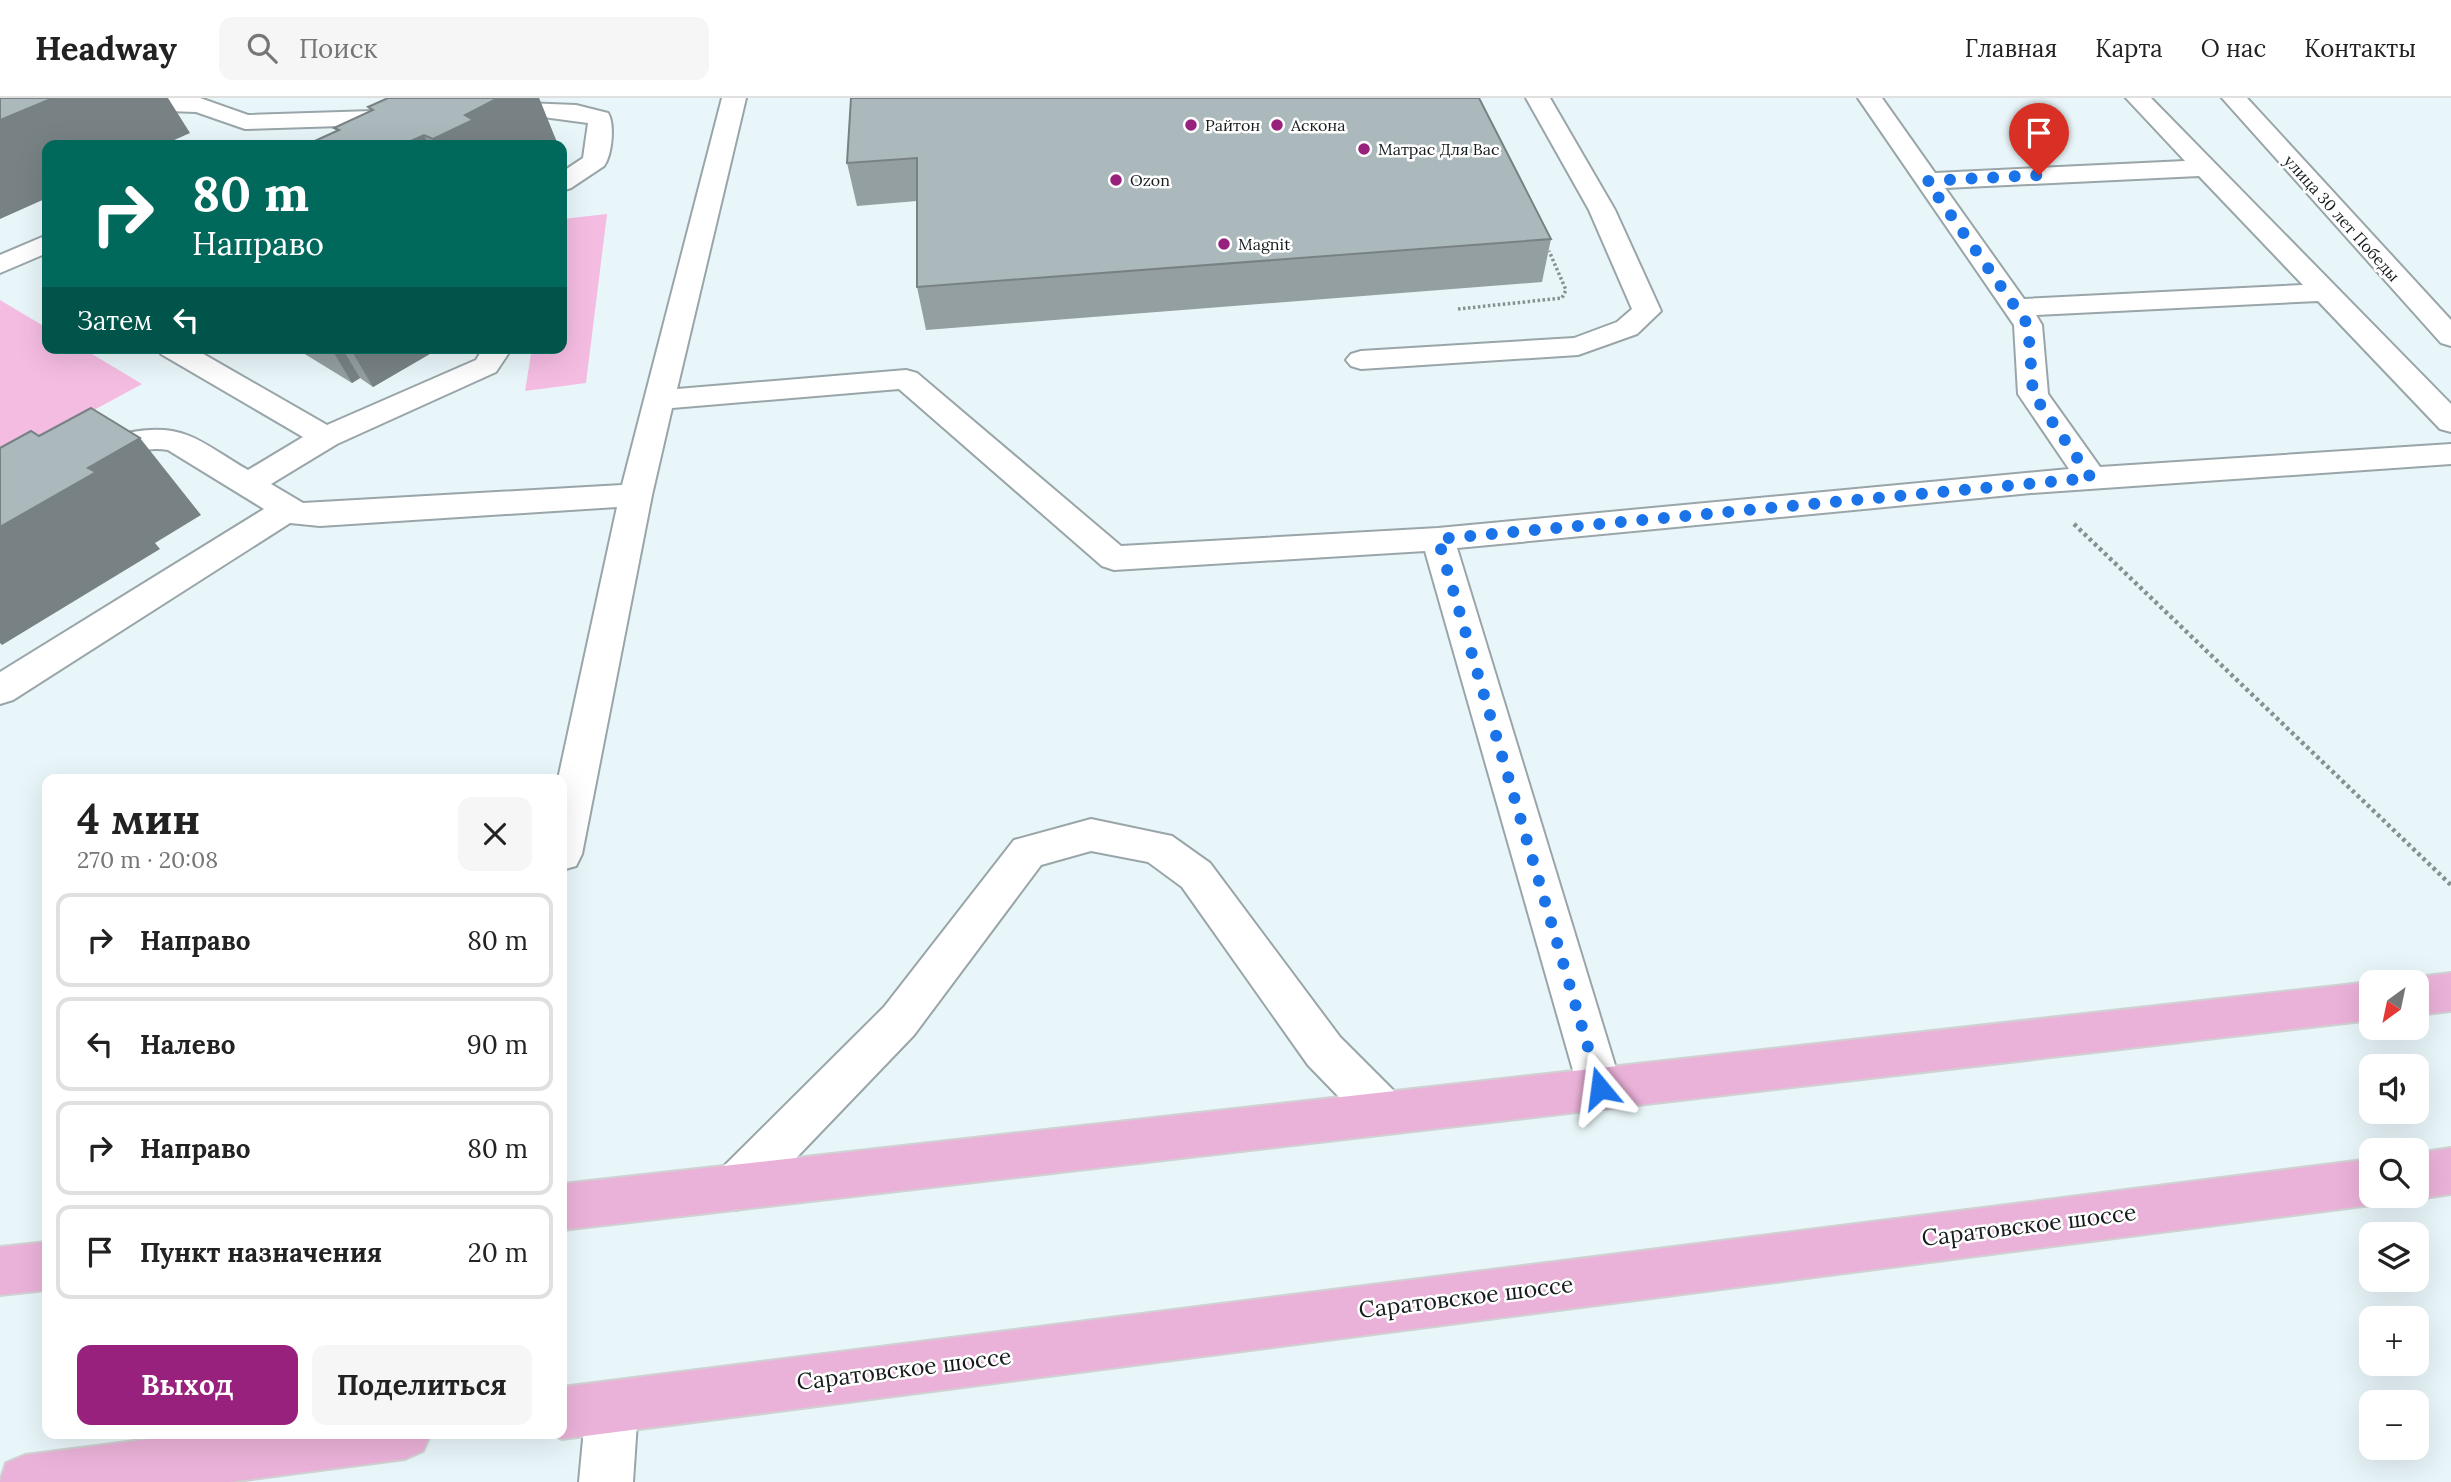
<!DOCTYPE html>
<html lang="ru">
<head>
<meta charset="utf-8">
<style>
	:root { --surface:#fff; --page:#f6f6f6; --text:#222; --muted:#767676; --line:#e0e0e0; --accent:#97217c }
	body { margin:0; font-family:Lora,serif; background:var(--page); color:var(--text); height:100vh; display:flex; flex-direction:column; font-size:26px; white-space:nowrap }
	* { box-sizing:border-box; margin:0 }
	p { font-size:23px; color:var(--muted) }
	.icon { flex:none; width:38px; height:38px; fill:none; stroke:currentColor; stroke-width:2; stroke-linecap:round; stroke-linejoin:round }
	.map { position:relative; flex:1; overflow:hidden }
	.drawer { position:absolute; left:42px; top:676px; width:525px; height:665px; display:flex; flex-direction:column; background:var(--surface); border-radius:14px; box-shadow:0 7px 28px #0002 }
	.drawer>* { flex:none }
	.guide { position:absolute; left:42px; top:42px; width:525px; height:214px; border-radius:14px; box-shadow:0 7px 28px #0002; background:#00695c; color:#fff; overflow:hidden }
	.needle { width:46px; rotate:213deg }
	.fabs { position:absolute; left:2359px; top:872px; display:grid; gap:14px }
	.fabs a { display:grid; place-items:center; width:70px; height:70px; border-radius:14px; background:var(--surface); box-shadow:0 7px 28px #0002; font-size:35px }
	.pin { position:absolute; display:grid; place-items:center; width:60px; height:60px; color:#fff; margin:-72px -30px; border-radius:50% 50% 50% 0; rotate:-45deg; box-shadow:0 0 7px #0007 }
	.pin .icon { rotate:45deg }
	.me { position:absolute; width:77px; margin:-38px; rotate:344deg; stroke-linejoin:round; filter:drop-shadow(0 0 5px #0008) }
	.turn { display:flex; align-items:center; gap:24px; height:147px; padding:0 35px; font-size:32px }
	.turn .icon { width:91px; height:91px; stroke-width:2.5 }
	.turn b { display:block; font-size:49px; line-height:60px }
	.then { display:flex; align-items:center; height:66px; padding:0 35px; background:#0003; gap:14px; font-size:26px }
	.round { display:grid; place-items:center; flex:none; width:74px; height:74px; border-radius:14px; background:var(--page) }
	.overview { display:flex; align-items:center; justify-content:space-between; height:119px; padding:0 35px }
	h1 { font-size:42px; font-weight:700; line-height:52px }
	.cta { display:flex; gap:14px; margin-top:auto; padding:14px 35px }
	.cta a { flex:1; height:80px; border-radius:14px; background:var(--accent); color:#fff; font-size:28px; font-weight:700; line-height:80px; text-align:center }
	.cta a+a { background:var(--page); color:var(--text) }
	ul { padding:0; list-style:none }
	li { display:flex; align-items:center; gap:21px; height:94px; margin:0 14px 10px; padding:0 21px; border:4px solid var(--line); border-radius:14px }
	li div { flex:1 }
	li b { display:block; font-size:26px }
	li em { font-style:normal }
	header { display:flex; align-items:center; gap:42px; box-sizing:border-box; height:98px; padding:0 35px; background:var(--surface); border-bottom:2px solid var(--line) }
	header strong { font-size:33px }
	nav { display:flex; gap:38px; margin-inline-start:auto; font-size:24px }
	.search { width:490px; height:63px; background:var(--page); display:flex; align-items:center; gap:18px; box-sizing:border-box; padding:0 24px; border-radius:14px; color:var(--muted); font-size:26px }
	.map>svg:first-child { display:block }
</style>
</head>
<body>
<header>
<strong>Headway</strong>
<div class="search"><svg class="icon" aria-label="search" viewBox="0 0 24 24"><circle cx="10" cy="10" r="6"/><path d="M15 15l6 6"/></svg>Поиск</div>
<nav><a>Главная</a><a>Карта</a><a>О нас</a><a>Контакты</a></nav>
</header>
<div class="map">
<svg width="2451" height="1384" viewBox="0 0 2451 1384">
	<rect width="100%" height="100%" fill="#e9f6f9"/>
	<g fill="#f5bce2">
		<path d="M607,116l-21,169 -61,8 7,-43h30v-129z"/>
		<path d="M0,202l47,28v20h35l60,36 -142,77z"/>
	</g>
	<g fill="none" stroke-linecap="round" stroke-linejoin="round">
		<defs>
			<g id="minor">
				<path d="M113,0h87l48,17 156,-5 9,2 3,5 -3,5 -9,2 -159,5 -49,-17 -86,-3 -4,-5z"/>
				<path d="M722,0h24l-69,291 229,-19 11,3 204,173 317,-18 631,-59 -51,-75 -4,-69 -156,-227h24l53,75 250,-12 -59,-63h25l300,306v28l-11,-3 -122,-128 -282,14 6,10 6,69 52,73 351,-23v20l-420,29 -574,55 165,540 -6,15 -16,6 -16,-6 -6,-15 -153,-537 -311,19 -12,-4 -203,-177 -227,19 -20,87 -70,359 -6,12 -14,4v-91h-4l59,-272 -297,19 -30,-3 -277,177 -13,4v-32l264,-163 -96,-59c-49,-8 -116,40 -157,64l-11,3v-25c48,-28 130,-79 187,-57 21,8 41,24 61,35l55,-33 -142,-83 -4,-6h36l134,77 149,-65 7,-12h29l-16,24 -159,72 -66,40 32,19 319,-18zM2199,78l104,109 -279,14 -79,-111z"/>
				<path d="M1526,0h24l65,112 46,101 -24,23 -59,21 -217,14 -10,-3 -5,-6 5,-6 10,-3 213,-13 43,-16 15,-13 -43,-99z"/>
				<path d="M2222,0h25l204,222v26l-10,-3z"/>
				<path d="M525,5l51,2 32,8c7,11 4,42 -4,53l-33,22 -9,3v-19l21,-14 5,-35 -45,-6 -47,3 -55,25h-31l3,-5 64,-30z"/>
				<path d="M47,137v18l-47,20v-18z"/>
				<path d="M1091,721l81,17 38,27 130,174 61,61 7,15 -7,15 -16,6 -16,-6 -61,-63 -126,-178 -34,-25 -57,-11 -50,14 -127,170 -161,168 -17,7 -17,-7 -6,-16 6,-16 165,-164 130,-167z"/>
				<path d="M612,1283l18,8 8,18 -5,75h-54l7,-75 8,-18z"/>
			</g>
			<g id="major">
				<path d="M2451,875v38l-34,4v-33h-13l13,-5z"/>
				<path d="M2371,884v38l-1809,210v-46z"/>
				<path d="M2451,1050v46l-34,5 -9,-4h9v-42z"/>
				<path d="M2371,1061v36h18l-18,10 -1809,234 -14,-6h14v-46z"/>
				<path d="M47,1144v48l-47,5v-48z"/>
				<path d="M198,1335h233l-8,18 -18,8 -175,23h-230l6,-19 19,-8z"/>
			</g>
		</defs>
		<use href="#minor" stroke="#99a5a8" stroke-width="4"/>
		<use href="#major" stroke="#d0d1d2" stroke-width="4"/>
		<path stroke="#879193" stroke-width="3.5" stroke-dasharray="2.5 2.5" stroke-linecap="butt" d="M1458,211l104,-11 4,-8 -17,-39"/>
		<path stroke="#879193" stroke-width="4.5" stroke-dasharray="3.5 3.5" stroke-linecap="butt" d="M2074,426l377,361"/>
		<use href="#minor" fill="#fff" fill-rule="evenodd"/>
		<use href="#major" fill="#ebb2d9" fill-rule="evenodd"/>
	</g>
	<g fill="#949fa2">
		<path d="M539,0l19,47h-252l30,-14 -2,-3 36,-17 -2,-4z"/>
		<path d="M851,0l700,141 -9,43 -616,48 -9,-43v-86l-60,5 -10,-43z"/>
		<path d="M295,250h145l-67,39 -13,-9 -8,5z"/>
	</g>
	<g fill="#788284">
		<path d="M53,0h115l22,35 -27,12h-116v53l-47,21v-99z"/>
		<path d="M498,0h41l19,47h-122l-3,-6 32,-24z"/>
		<path d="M424,37l5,10h-27z"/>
		<path d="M331,250h11l18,30 -8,5z"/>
		<path d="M350,250h90l-67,39z"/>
		<path d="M140,340l61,77 -46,28 5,6 -158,96 -2,-2v-116l88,-59z"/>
	</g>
	<g fill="#acb9bc" stroke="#788284" stroke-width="2">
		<path d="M0,0h53l-53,22z"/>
		<path d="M388,0h110l-33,17 8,5 -40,19 -9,-4 -22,10h-96l33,-15 -5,-2 39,-18 -5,-3z"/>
		<path d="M851,0h628l72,141 -634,48v-129l-70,5z"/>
		<path d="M91,310l49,30 -52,30 8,4 -96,55v-79l31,-17 8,5z"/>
	</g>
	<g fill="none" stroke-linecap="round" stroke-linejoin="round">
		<path stroke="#1a73e8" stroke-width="12" stroke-dasharray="0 21.6" d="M1600,990l-162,-549 653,-61 -58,-84 -5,-69 -101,-144 112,-6"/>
	</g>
	<g fill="#97217c" stroke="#fff" stroke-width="2.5">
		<circle cx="1191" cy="27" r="7"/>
		<circle cx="1277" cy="27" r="7"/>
		<circle cx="1364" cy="51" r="7"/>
		<circle cx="1116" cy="82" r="7"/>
		<circle cx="1224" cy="146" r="7"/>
	</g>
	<g text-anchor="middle" stroke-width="5" stroke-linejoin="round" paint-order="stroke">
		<g font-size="16" fill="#161b1c" stroke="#fff" text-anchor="start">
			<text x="1205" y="33">Райтон</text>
			<text x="1291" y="33">Аскона</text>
			<text x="1378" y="57">Матрас Для Вас</text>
			<text x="1130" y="88">Ozon</text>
			<text x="1238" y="152">Magnit</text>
		</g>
		<g font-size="16" fill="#161b1c" stroke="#fff">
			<text transform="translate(2342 120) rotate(48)" y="6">улица 30 лет Победы</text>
		</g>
		<g font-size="23" fill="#161b1c" stroke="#fff">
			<text transform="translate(2029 1127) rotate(-7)" y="8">Саратовское шоссе</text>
			<text transform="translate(1466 1199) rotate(-7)" y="8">Саратовское шоссе</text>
			<text transform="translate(904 1271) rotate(-7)" y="8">Саратовское шоссе</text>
		</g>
	</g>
</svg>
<div class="fabs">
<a><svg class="needle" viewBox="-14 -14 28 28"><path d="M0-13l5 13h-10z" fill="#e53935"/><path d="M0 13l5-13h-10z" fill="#767676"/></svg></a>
<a><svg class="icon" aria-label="sound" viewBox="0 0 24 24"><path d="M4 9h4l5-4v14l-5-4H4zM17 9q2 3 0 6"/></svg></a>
<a><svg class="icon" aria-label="search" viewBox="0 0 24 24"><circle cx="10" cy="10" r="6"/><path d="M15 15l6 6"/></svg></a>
<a><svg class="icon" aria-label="layers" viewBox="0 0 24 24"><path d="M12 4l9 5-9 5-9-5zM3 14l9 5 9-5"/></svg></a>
<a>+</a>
<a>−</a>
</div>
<div class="pin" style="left:2039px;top:77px;background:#d93025"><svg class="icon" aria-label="arrive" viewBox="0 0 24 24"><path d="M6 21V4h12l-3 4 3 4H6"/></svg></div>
<svg class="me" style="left:1600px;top:990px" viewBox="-20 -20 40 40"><path d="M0-17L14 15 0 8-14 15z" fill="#1a73e8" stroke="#fff" stroke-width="4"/></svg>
<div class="guide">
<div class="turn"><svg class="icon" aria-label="right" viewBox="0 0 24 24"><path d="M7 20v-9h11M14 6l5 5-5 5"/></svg><div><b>80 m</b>Направо</div></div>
<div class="then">Затем<svg class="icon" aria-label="left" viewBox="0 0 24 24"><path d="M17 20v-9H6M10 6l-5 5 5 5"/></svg></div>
</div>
<section class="drawer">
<div class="overview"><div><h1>4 мин</h1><p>270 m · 20:08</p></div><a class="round"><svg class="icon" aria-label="close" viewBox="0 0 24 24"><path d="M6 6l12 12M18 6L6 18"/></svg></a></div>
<ul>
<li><svg class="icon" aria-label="right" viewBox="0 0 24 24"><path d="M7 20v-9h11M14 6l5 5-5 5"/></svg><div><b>Направо</b></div><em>80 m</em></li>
<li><svg class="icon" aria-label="left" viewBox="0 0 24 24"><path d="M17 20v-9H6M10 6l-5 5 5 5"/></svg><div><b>Налево</b></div><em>90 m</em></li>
<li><svg class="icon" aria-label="right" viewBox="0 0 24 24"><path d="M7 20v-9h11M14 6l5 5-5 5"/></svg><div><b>Направо</b></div><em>80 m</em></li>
<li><svg class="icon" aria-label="arrive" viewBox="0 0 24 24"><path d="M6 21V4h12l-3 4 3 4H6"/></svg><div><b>Пункт назначения</b></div><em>20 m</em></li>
</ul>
<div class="cta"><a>Выход</a><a>Поделиться</a></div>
</section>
</div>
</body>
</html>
